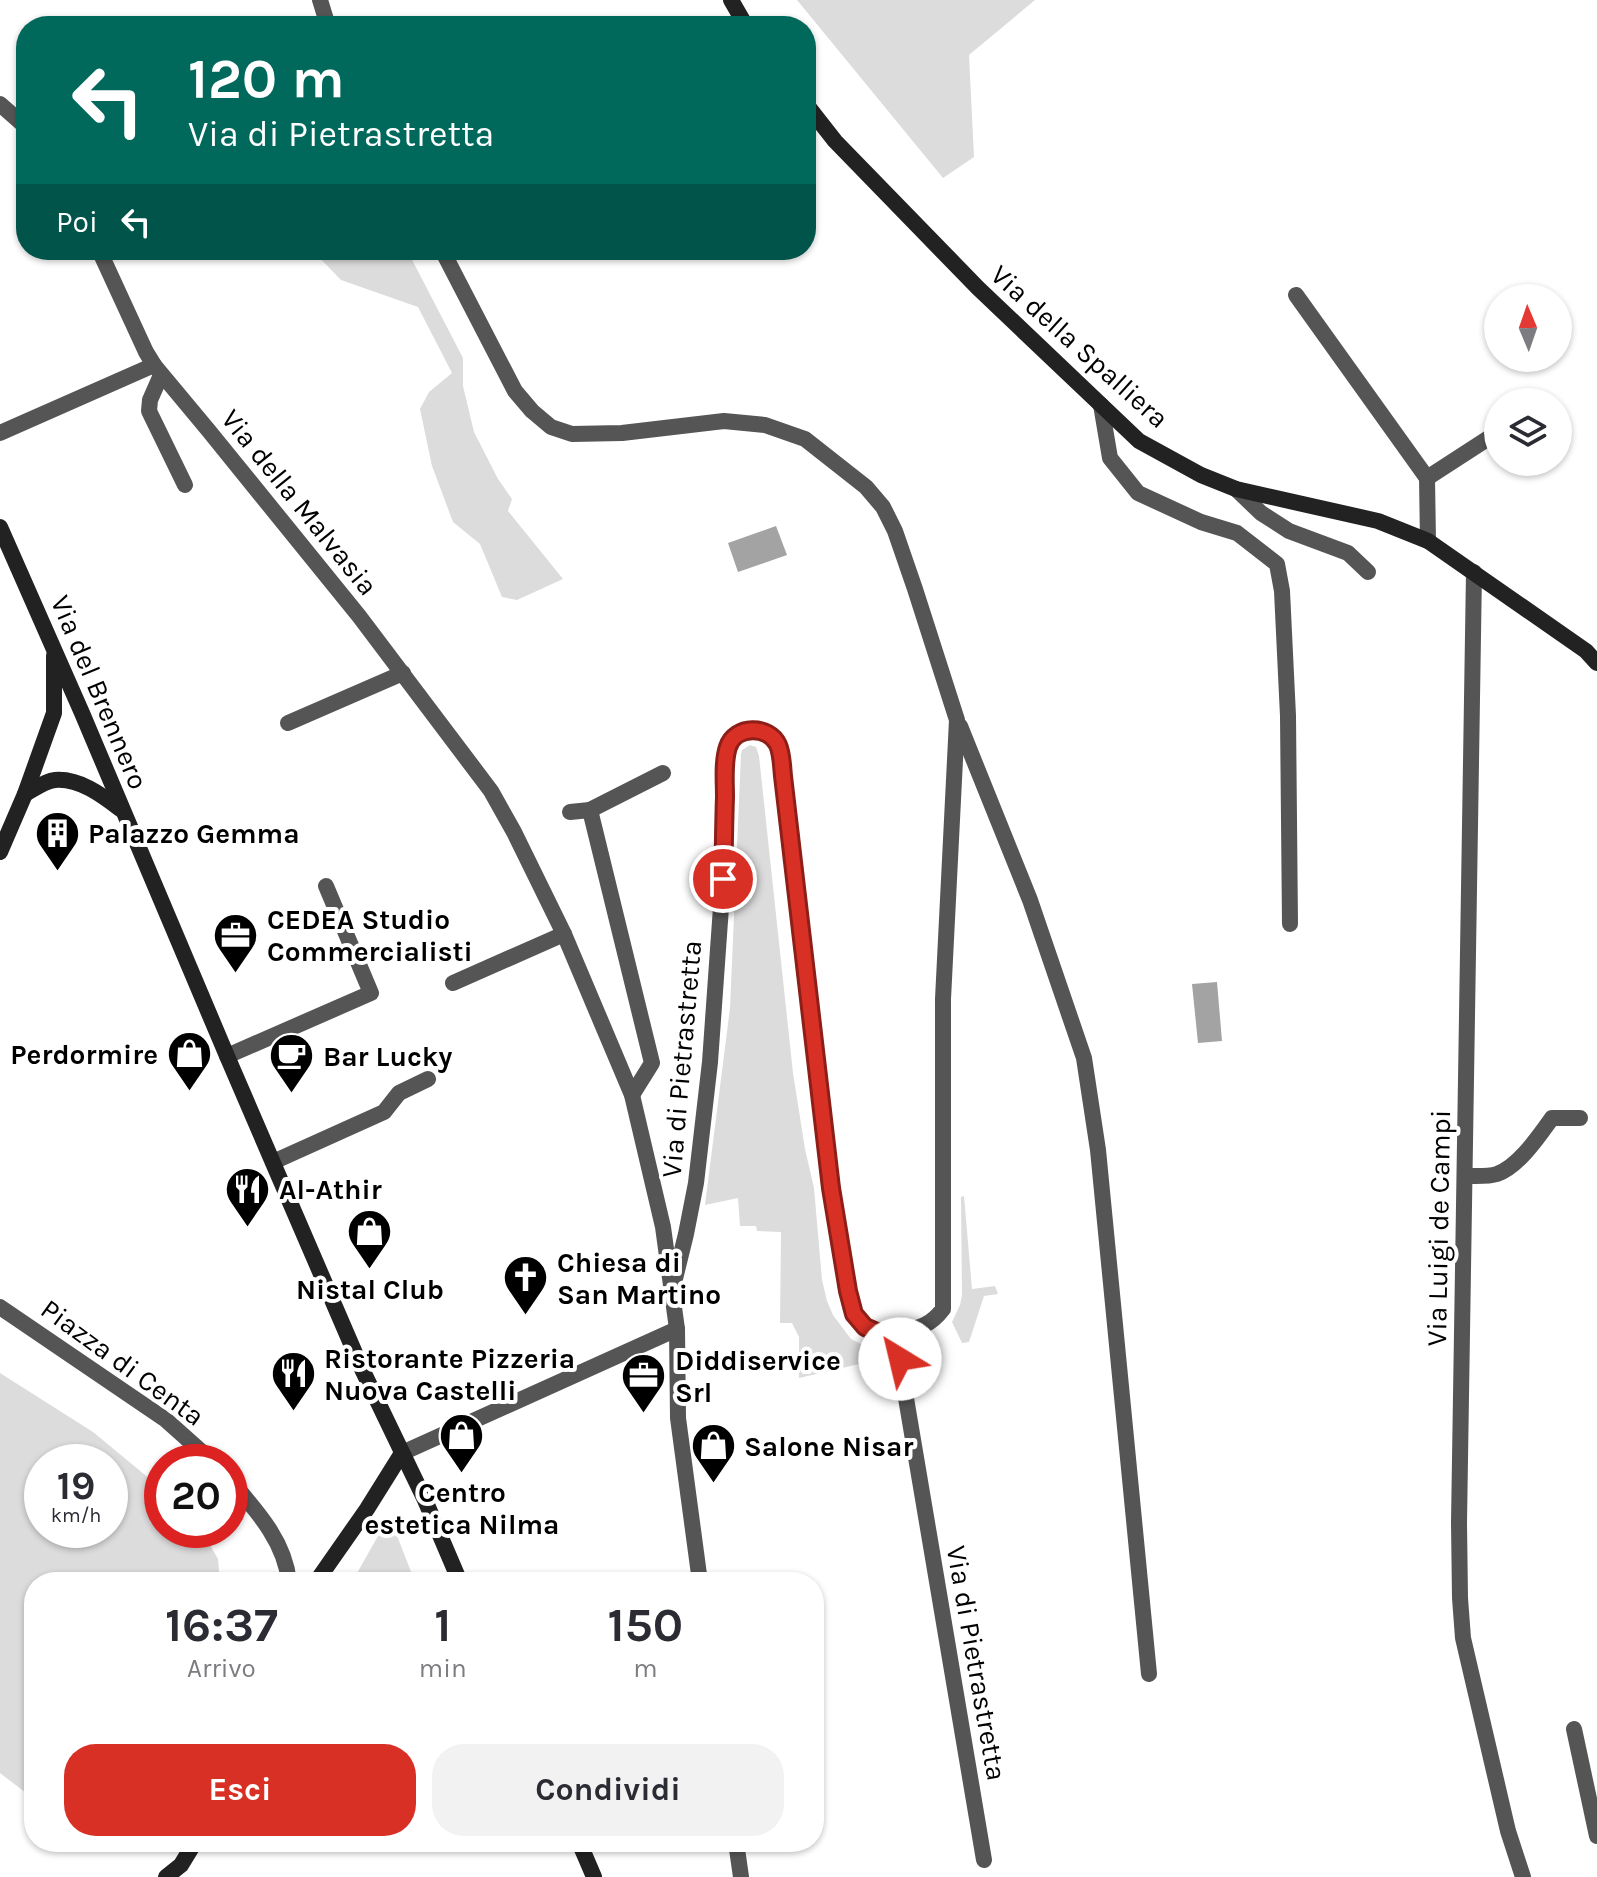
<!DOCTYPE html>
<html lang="it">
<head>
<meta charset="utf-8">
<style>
	:root { --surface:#fff; --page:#f2f2f3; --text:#2b2b33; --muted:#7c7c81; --accent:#d93025 }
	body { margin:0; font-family:Karla,sans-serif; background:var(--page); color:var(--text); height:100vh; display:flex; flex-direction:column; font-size:30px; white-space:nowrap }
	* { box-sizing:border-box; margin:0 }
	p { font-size:26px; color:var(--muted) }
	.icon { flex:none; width:44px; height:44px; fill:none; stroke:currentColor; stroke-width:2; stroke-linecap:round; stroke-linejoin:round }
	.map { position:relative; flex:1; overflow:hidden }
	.details { position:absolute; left:24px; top:1572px; width:800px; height:280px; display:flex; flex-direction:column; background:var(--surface); border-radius:32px; box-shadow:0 2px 6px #0004 }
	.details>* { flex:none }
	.hud { position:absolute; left:16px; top:16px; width:800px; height:244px; border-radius:32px; box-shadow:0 2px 6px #0004; background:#00695c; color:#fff; overflow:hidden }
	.needle { width:52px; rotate:358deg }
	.tools { position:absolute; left:1484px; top:284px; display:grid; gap:16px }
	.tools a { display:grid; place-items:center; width:88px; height:88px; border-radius:50%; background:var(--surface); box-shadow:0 2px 6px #0004; font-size:40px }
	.speed { position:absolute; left:24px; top:1444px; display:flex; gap:16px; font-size:40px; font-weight:700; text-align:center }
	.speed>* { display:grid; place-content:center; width:104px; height:104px; border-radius:50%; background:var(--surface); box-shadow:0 2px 6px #0004; line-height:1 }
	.speed small { font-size:20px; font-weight:400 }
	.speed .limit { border:12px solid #d22; background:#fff; color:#111 }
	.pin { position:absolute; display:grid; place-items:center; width:68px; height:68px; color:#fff; margin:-34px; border:4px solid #fff; border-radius:50%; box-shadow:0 2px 8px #0007 }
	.me { position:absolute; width:88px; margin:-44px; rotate:324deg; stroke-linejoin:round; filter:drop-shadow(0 0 6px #0008) }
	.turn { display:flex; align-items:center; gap:28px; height:168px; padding:0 40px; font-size:36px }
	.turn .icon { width:104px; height:104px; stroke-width:2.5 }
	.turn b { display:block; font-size:56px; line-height:68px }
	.then { display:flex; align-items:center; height:76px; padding:0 40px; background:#0003; gap:16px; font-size:30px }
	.eta { display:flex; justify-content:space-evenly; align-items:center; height:136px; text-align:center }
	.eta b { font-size:48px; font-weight:700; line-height:56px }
	.action { display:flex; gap:16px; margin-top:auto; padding:16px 40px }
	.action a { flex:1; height:92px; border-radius:32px; background:var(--accent); color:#fff; font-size:32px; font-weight:700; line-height:92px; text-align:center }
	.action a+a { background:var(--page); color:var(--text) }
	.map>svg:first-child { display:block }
</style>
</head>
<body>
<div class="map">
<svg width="1597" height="1877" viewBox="0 0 1597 1877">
	<rect width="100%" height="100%" fill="#fff"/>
	<g fill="#dcdcdc" fill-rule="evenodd">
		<path d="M797,0h238l-66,55 5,102 -31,21z"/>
		<path d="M312,250h95l56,108v28l11,46 24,47 14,20 -4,12 55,68 -46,21 -15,-3 -22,-53 -27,-22 -21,-56 -12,-57 9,-17 23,-19 -34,-66 -77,-27z"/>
		<path d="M750,745l6,2 3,9 34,317 12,76 9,39 8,92 5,21 6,14 18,24 20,10 1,12 -73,17v-41l-7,-14h-12l1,-91 -24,-1 -1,-5h-16l-2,-28 -33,7 25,-197 11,-254 1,-4z"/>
		<path d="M964,1196l8,93 23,-3 3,8 -14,2 -15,46 -7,1 -10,-21 8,-17 2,-10 -1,-98z"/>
		<path d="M0,1373l93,59 69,57v41h39l17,29 2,23h-186v217l-34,-26zM42,1462h68v68h-68z"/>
		<path d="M396,1533l19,49h-63l26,-46z"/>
	</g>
	<g fill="#a3a3a3">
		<path d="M776,526l11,29 -49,17 -10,-29z"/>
		<path d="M1217,982l5,59 -24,2 -6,-59z"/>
	</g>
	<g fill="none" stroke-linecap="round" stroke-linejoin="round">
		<g stroke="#555" stroke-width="16">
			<path d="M0,104l26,23"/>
			<path d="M99,250l47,102 8,13"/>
			<path d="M1296,295l131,183 1,63"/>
			<path d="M161,375l-11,25 -1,11 36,74"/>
			<path d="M1101,405l9,53 28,35 63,29 36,11 40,31 5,27 6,125 2,208"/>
			<path d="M1536,462l1,1"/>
			<path d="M1427,478l71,-46"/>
			<path d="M1236,489l25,24 28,18 59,22 20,19"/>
			<path d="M288,723l115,-50"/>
			<path d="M590,810l73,-37"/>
			<path d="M570,812l20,-2 62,253 -20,32"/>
			<path d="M453,983l111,-49"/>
			<path d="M227,1056l144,-63 -45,-107"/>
			<path d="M273,1162l111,-50 15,-19 29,-14"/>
			<path d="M1465,1176c10,0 23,1 32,-2 22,-8 42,-38 55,-56h28"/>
			<path d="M895,1333l89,527"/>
			<path d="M1574,1729l23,107"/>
		</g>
		<g stroke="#555" stroke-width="16">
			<path d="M320,0l8,26"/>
			<path d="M442,250l73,141 17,20 19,16 21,7 50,-1 102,-12 41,4 40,14 61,48 17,20 12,24 20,58 42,131 -14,279v310c-12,16 -23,19 -42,23 -17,4 -34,-1 -45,-15 -6,-9 -7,-25 -10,-36 -6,-31 -11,-62 -15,-93l-48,-412 -6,-32 -12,-13 -14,-1 -17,7 -6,10 -3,24 -2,108 -13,183 -14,121 -10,51 -14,57"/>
			<path d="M0,433l154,-68 55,66 150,185 132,175 23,41 50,102 68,161 31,132 14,102 1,89 22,164"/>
			<path d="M1474,572l-15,951 1,75 3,40 45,193 15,46"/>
			<path d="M960,726l70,174 54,158 14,92 51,524"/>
			<path d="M0,1307l166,113 47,42"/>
			<path d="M402,1453l275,-124"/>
			<path d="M230,1480c26,30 55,61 59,102"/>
			<path d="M736,1842l5,35"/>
		</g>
		<g stroke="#222" stroke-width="16">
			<path d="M731,0l15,26"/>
			<path d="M806,104l29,37 143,147 161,153 62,34 35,14 142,32 50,20 158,110 11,12"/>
			<path d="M0,527l82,186 145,343 134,311 64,133 35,82"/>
			<path d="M25,794c9,-5 20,-13 30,-14 24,-2 47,15 65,29"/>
			<path d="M0,852l25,-58 29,-81v-57"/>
			<path d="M316,1582l51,-73 35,-56"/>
			<path d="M579,1842l15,35"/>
			<path d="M166,1877l15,-12 14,-23"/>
		</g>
	</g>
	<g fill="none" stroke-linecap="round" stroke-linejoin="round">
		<defs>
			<path id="route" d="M723,879c1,-28 1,-55 2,-82 0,-16 -2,-35 3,-50 7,-22 41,-22 50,-2 4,9 4,22 5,31l48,412 17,103 6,23 11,13 14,6h16l5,26"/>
		</defs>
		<use href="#route" stroke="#8d1f18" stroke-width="20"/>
		<use href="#route" stroke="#d93025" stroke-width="14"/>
	</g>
	<defs>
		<symbol id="building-pin" viewBox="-11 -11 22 30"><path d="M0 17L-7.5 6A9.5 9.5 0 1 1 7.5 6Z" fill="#000" stroke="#fff"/><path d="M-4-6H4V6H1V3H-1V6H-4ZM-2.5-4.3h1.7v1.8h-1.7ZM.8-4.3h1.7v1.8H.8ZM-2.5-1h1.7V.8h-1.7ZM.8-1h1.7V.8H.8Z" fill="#fff"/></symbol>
		<symbol id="office-pin" viewBox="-11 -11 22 30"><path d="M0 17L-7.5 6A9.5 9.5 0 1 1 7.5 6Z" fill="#000" stroke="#fff"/><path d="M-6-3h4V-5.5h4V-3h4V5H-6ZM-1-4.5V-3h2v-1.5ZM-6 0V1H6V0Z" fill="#fff"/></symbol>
		<symbol id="shop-pin" viewBox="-11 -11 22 30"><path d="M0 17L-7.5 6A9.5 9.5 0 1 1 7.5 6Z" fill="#000" stroke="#fff"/><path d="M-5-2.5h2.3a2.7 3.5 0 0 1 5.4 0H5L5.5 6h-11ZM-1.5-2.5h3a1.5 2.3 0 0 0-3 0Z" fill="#fff"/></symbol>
		<symbol id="cafe-pin" viewBox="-11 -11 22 30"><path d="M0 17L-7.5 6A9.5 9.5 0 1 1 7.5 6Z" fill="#000" stroke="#fff"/><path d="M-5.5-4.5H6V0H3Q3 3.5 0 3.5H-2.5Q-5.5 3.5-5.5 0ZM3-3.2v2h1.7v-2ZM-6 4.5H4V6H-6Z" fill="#fff"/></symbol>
		<symbol id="restaurant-pin" viewBox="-11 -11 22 30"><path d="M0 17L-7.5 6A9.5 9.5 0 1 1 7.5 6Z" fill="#000" stroke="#fff"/><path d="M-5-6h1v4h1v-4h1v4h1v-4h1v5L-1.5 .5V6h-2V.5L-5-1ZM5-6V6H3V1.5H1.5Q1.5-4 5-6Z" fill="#fff"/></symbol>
		<symbol id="church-pin" viewBox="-11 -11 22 30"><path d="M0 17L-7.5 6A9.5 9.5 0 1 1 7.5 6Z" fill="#000" stroke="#fff"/><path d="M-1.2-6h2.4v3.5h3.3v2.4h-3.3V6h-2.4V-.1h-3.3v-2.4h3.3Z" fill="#fff"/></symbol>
	</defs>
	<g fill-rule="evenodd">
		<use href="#building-pin" x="32" y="808" width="51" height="69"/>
		<use href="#office-pin" x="210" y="910" width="51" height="69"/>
		<use href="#shop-pin" x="164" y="1028" width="51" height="69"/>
		<use href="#cafe-pin" x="266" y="1030" width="51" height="69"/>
		<use href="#restaurant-pin" x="222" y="1164" width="51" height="69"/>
		<use href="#shop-pin" x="344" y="1206" width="51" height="69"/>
		<use href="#church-pin" x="500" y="1252" width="51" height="69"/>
		<use href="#restaurant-pin" x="268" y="1348" width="51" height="69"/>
		<use href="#office-pin" x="618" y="1350" width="51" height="69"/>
		<use href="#shop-pin" x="436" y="1410" width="51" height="69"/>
		<use href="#shop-pin" x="688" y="1420" width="51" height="69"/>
	</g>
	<g text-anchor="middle" stroke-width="8" stroke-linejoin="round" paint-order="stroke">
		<g font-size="28" fill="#000" stroke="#fff">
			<text transform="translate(1080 346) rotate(42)" y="10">Via della Spalliera</text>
			<text transform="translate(300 502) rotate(51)" y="10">Via della Malvasia</text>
			<text transform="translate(100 692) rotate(67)" y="10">Via del Brennero</text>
			<text transform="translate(681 1059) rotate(-85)" y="10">Via di Pietrastretta</text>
			<text transform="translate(1438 1228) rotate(-89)" y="10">Via Luigi de Campi</text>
			<text transform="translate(123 1362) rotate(36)" y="10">Piazza di Centa</text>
			<text transform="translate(977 1663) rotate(80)" y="10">Via di Pietrastretta</text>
		</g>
		<g font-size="28" font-weight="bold" fill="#000" stroke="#fff" text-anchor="start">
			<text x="88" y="843">Palazzo Gemma</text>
			<text x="267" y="929">CEDEA Studio<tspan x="267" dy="32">Commercialisti</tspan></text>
			<text x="158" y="1064" text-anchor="end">Perdormire</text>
			<text x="323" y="1066">Bar Lucky</text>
			<text x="279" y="1199">Al-Athir</text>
			<text x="557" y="1272">Chiesa di<tspan x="557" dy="32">San Martino</tspan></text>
			<text x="370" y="1299" text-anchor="middle">Nistal Club</text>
			<text x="324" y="1368">Ristorante Pizzeria<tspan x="324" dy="32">Nuova Castelli</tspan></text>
			<text x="675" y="1370">Diddiservice<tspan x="675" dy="32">Srl</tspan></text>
			<text x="744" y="1456">Salone Nisar</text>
			<text x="462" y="1502" text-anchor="middle">Centro<tspan x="462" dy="32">estetica Nilma</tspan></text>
		</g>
	</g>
</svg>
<div class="tools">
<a><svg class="needle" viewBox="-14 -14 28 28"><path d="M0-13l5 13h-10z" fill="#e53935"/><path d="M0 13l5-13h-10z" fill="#7c7c81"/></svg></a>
<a><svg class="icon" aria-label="layers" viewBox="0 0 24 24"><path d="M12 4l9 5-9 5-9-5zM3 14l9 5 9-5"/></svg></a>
</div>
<div class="speed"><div>19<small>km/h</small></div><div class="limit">20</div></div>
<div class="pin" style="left:723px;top:879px;background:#d93025"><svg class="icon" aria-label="arrive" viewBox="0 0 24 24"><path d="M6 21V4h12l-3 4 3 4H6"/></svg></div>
<svg class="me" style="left:900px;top:1359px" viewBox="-20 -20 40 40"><circle r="19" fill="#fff"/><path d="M0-13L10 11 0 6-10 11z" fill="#d93025"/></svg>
<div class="hud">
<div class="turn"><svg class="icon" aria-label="left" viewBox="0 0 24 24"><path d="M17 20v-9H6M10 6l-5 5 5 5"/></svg><div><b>120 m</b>Via di Pietrastretta</div></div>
<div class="then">Poi<svg class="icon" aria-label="left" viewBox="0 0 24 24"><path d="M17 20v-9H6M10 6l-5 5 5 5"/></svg></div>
</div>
<section class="details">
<div class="eta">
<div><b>16:37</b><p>Arrivo</p></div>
<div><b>1</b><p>min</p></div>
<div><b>150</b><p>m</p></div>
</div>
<div class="action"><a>Esci</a><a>Condividi</a></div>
</section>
</div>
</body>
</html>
